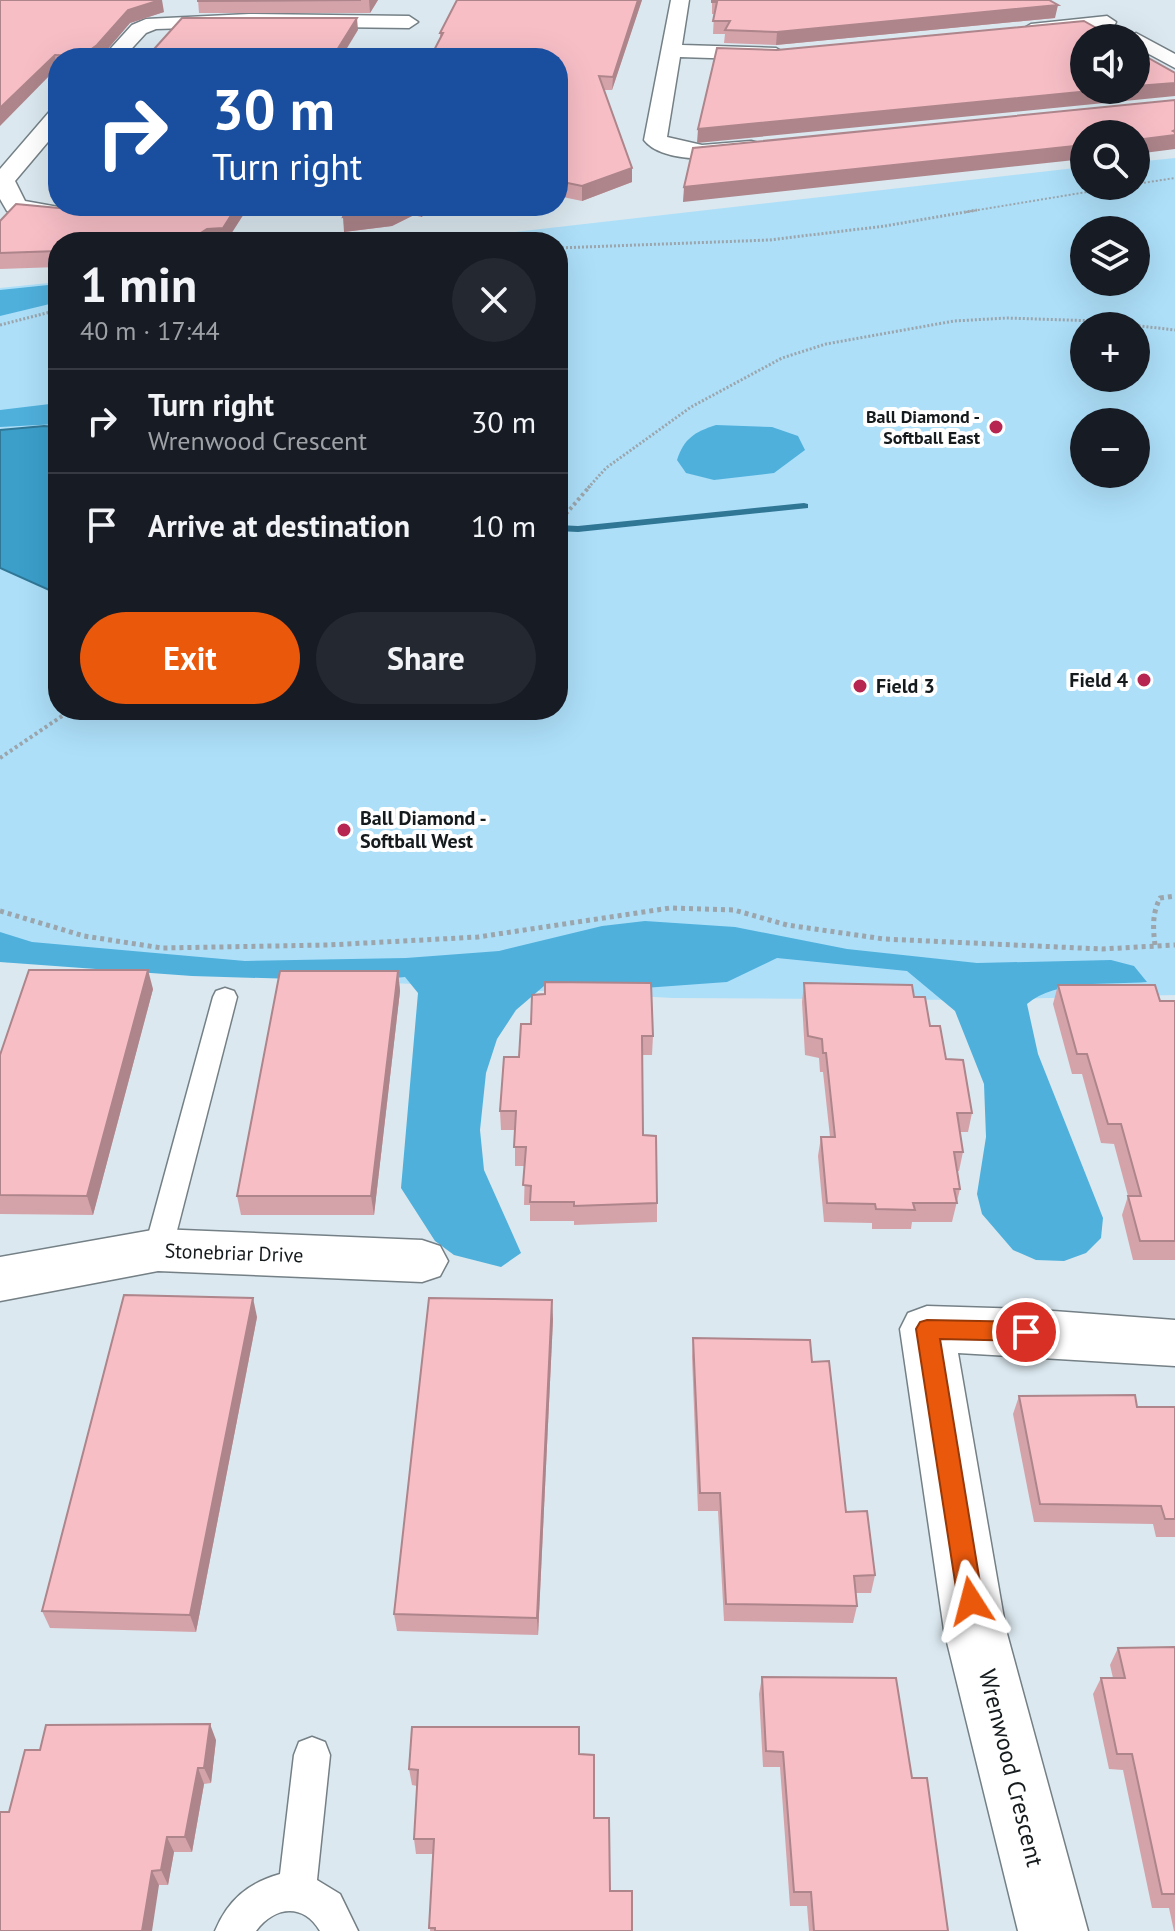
<!DOCTYPE html>
<html lang="en">
<head>
<meta charset="utf-8">
<style>
	:root { --surface:#171b24; --page:#242831; --text:#f1f3f6; --muted:#9ea1a6; --line:#363941; --accent:#ea580c }
	body { margin:0; font-family:"PT Sans",sans-serif; background:var(--page); color:var(--text); height:100vh; display:flex; flex-direction:column; font-size:30px; white-space:nowrap }
	* { box-sizing:border-box; margin:0 }
	p { font-size:26px; color:var(--muted) }
	.icon { flex:none; width:44px; height:44px; fill:none; stroke:currentColor; stroke-width:2; stroke-linecap:round; stroke-linejoin:round }
	.map { position:relative; flex:1; overflow:hidden }
	.details { position:absolute; left:48px; top:232px; width:520px; height:488px; display:flex; flex-direction:column; background:var(--surface); border-radius:32px; box-shadow:0 8px 32px #0002 }
	.details>* { flex:none }
	.guide { position:absolute; left:48px; top:48px; width:520px; height:168px; border-radius:32px; box-shadow:0 8px 32px #0002; background:#1a4fa0; color:#fff; overflow:hidden }
	.tools { position:absolute; left:1070px; top:24px; display:grid; gap:16px }
	.tools a { display:grid; place-items:center; width:80px; height:80px; border-radius:50%; background:var(--surface); box-shadow:0 8px 32px #0002; font-size:40px }
	.pin { position:absolute; display:grid; place-items:center; width:68px; height:68px; color:#fff; margin:-34px; border:4px solid #fff; border-radius:50%; box-shadow:0 2px 8px #0007 }
	.me { position:absolute; width:88px; margin:-44px; rotate:351deg; stroke-linejoin:round; filter:drop-shadow(0 0 6px #0008) }
	.turn { display:flex; align-items:center; gap:28px; height:168px; padding:0 32px; font-size:36px }
	.turn .icon { width:104px; height:104px; stroke-width:2.5 }
	.turn b { display:block; font-size:56px; line-height:68px }
	.round { display:grid; place-items:center; flex:none; width:84px; height:84px; border-radius:42px; background:var(--page) }
	.summary { display:flex; align-items:center; justify-content:space-between; height:136px; padding:0 32px }
	h1 { font-size:48px; font-weight:700; line-height:60px }
	.action { display:flex; gap:16px; margin-top:auto; padding:16px 32px }
	.action a { flex:1; height:92px; border-radius:48px; background:var(--accent); color:#fff; font-size:32px; font-weight:700; line-height:92px; text-align:center }
	.action a+a { background:var(--page); color:var(--text) }
	ul { padding:0; list-style:none }
	li { display:flex; align-items:center; gap:24px; height:104px; padding:0 32px; border-top:2px solid var(--line) }
	li div { flex:1 }
	li b { display:block; font-size:30px }
	li em { font-style:normal }
	.map>svg:first-child { display:block }
</style>
</head>
<body>
<div class="map">
<svg width="1175" height="1931" viewBox="0 0 1175 1931">
	<rect width="100%" height="100%" fill="#dbe8ef"/>
	<path fill="#addff9" fill-rule="evenodd" d="M1175,158v837l-206,5 -296,-2 -673,-36v-674l58,-6v428h500v-468h-131l657,-75v19h52v-24zM1084,230h52v52h-52zM1084,326h52v52h-52zM1084,422h52v52h-52z"/>
	<g fill="#4fb0dc">
		<path d="M58,284v18l-58,14v-26z"/>
		<path d="M58,403v21l-58,3v-17z"/>
		<path d="M716,425l56,2 26,9 7,14 -31,23 -60,7 -28,-7 -9,-13c7,-22 18,-28 39,-35z"/>
		<path d="M645,921l90,6 112,22 130,14 134,-3 23,6 13,16c-37,3 -91,-3 -120,22l11,50 65,164 -2,20 -15,15 -22,8 -28,-1 -23,-10 -31,-36 -5,-20 9,-57 -2,-53 -29,-73 -48,-40 -130,-13 -50,24 -83,6 -43,-4 -57,2 -28,24 -19,29 -11,34 -6,57 4,40 37,83 -20,14 -47,-12 -19,-14 -34,-53 17,-195 -13,-16 -43,4 -170,-5 -192,-14v-30l32,10 213,19 161,-3 93,-7 103,-25z"/>
	</g>
	<path fill="#3b9fca" stroke="#307796" stroke-width="2" d="M44,426l14,1v167l-58,-26v-138z"/>
	<g fill="none" stroke-linecap="round" stroke-linejoin="round">
		<path fill="#307796" fill-rule="evenodd" d="M804,503l4,1v4l-230,24 -20,-1v-6l20,1z"/>
		<defs>
			<g id="service">
				<path d="M225,988l9,3 3,6 -65,253 -4,8 -10,3 -10,-3 -4,-8 69,-253 3,-6z"/>
				<path d="M312,1737l13,5 5,13 -13,125 23,14 18,37h-38c-17,-28 -45,-25 -64,0h-41c13,-31 33,-48 65,-57l14,-119 5,-13z"/>
			</g>
			<g id="minor">
				<path d="M671,0h18l-7,45 94,3 10,6 -10,6 -96,-3 -13,80 35,8 49,-4 8,2 3,5 -3,5c-28,7 -96,12 -115,-13z"/>
				<path d="M249,14l160,2 9,6 -9,6 -160,-2 -93,3 -10,4 -23,25h-21l30,-33 14,-6z"/>
				<path d="M1107,16l9,6 -2,4 -83,10 -10,-6 10,-6z"/>
				<path d="M1136,33l39,21v14l-39,-21v-9h-9z"/>
				<path d="M58,110v20l-43,51 10,20 39,7 99,-2 -4,5c-49,12 -104,18 -152,0l-7,-12v-30l50,-58z"/>
				<path d="M158,1229l264,11 18,6 8,15 -8,15 -18,6 -264,-11 -158,30v-44z"/>
				<path d="M927,1306l99,3 149,11v46l-217,-13 48,277 82,301h-70l-74,-301 -44,-301 8,-16z"/>
			</g>
		</defs>
		<use href="#service" stroke="#748086" stroke-width="3"/>
		<use href="#minor" stroke="#748086" stroke-width="3"/>
		<g stroke="#9ba5ab" stroke-width="2" stroke-dasharray="2 2" stroke-linecap="butt">
			<path d="M1136,184l39,-6"/>
			<path d="M966,212l157,-26"/>
		</g>
		<g stroke="#9ba5ab" stroke-width="3" stroke-dasharray="2 2" stroke-linecap="butt">
			<path d="M558,248l211,-8 116,-14 92,-16"/>
			<path d="M0,325l58,-15"/>
			<path d="M588,488l18,-20 85,-61 91,-49 44,-14 128,-23 53,-3 90,3 78,9"/>
		</g>
		<g stroke="#9ba5ab" stroke-width="4" stroke-dasharray="3 3" stroke-linecap="butt">
			<path d="M558,523l32,-37"/>
			<path d="M0,758l71,-48"/>
		</g>
		<g stroke="#9ba5ab" stroke-width="5" stroke-dasharray="4 4" stroke-linecap="butt">
			<path d="M0,911l84,25 78,12 166,-3 150,-8 192,-29 64,2 53,15 97,14 218,10 73,-4"/>
			<path d="M1155,945c-2,-17 -3,-31 5,-47l15,-2"/>
		</g>
		<use href="#service" fill="#fff" fill-rule="evenodd"/>
		<use href="#minor" fill="#fff" fill-rule="evenodd"/>
	</g>
	<g fill="#d4a3aa">
		<path d="M0,0l164,12 -34,11 -30,35h-42l-1,10z"/>
		<path d="M198,0h180l-8,13h-171z"/>
		<path d="M457,0h185l-30,90h-8l28,78v14l-50,19 -24,-5v-138l-118,-19v-6z"/>
		<path d="M712,0l343,18 -279,27 -52,-2 1,-9h-12l1,-20h-2z"/>
		<path d="M58,146v58h-2l-3,-15 3,-28 -3,-12z"/>
		<path d="M348,206h94l-21,11 -7,-2 -22,11 -48,6z"/>
		<path d="M80,210l-22,32v25l-58,2v-48z"/>
		<path d="M398,971l2,20 -26,224h-133l-4,-19z"/>
		<path d="M804,983l110,14 16,29 42,87 -4,19h-8l3,20 -4,19h-2l3,18 -8,33h-40l-1,7h-39v-6l-48,-1 -6,-66 3,-19h9l-7,-65h-3l-1,-14 -14,-3 -3,-53z"/>
		<path d="M1058,985l102,16h15v259h-42l-11,-45 6,-19 -14,-52 -13,-1 -19,-69h-10l-19,-70z"/>
		<path d="M153,989l-60,226 -93,-1v-159z"/>
		<path d="M521,1024l132,12 -1,19h-10l1,80 14,68v19l-83,3v-4h-44v-16h-6l1,-39h-10v-36h-14l-1,-19 19,-54z"/>
		<path d="M257,1317l-61,315 -146,-4 -8,-17z"/>
		<path d="M553,1319l-15,316 -141,-4 -3,-17z"/>
		<path d="M693,1338l119,24 34,150 29,63 -4,18h-15l1,13 -4,17 -129,-2 -6,-110h-20l-6,-154z"/>
		<path d="M1019,1396l118,11h38v130h-19l-3,-13 -119,-2 -21,-108z"/>
		<path d="M1175,1647v284h-1l-5,-23h-17l-29,-138 -14,-1 -16,-75 8,-16h12l-3,-13 8,-17z"/>
		<path d="M762,1677l150,101 36,153h-139l-2,-25h-17l-10,-139h-17l-4,-73z"/>
		<path d="M216,1740l-5,43 -7,1 -12,68h-18l-6,33h-9l-150,-73z"/>
		<path d="M579,1754l31,137 22,40h-202l4,-77h-18l-2,-15 3,-53 -5,-1 -3,-16z"/>
	</g>
	<g fill="#ad858b">
		<path d="M160,0h2l2,12 -34,11 -30,35h-17l-1,-2 46,-46z"/>
		<path d="M369,0h9l-8,13z"/>
		<path d="M638,0h4l-30,90 1,-13z"/>
		<path d="M1058,5l-3,13 -279,27 1,-13z"/>
		<path d="M357,18l1,12 -17,28h-9z"/>
		<path d="M55,55l2,13 -57,58v-18z"/>
		<path d="M1175,83v13l-478,47 1,-14 402,-39h36v-4z"/>
		<path d="M1175,130v19l-39,5v-14z"/>
		<path d="M1084,145v14l-401,43 1,-15z"/>
		<path d="M632,168v14l-50,19v-15z"/>
		<path d="M237,206h12l-23,36h-77z"/>
		<path d="M401,206h12l1,9 -22,11 -48,6 -1,-15z"/>
		<path d="M421,206h21l-21,11z"/>
		<path d="M148,970l5,19 -60,226 -6,-19z"/>
		<path d="M398,971l2,20 -26,224 -3,-19z"/>
		<path d="M253,1298l4,19 -61,315 -6,-17z"/>
		<path d="M552,1300l1,19 -15,316 -1,-17z"/>
		<path d="M210,1724l6,16 -5,43 -7,-15z"/>
		<path d="M198,1768l6,16 -12,68 -7,-15z"/>
		<path d="M167,1837l7,15 -6,33 -7,-15z"/>
		<path d="M152,1871l7,14 -7,46h-10z"/>
	</g>
	<g fill="#f7bec6" stroke="#ad858b" stroke-width="2">
		<path d="M0,0h160l-32,10 -31,35 -15,11 -27,-1 -55,53z"/>
		<path d="M198,0h163l-163,1z"/>
		<path d="M457,0h181l-25,77 -14,-1 33,92 -50,18 -24,-5v-123h-128l13,-25h-3z"/>
		<path d="M712,0h337l9,5 -281,27 -52,-2 5,-9h-17l4,-19h-5z"/>
		<path d="M182,18h175l-25,40h-161l1,-1 -26,1z"/>
		<path d="M1084,21l30,17h-30v52h16l-402,39 19,-81 60,2z"/>
		<path d="M1136,51l39,22v10l-39,3z"/>
		<path d="M1175,100v30l-2,1 2,1v3l-39,5v-6h-52v11l-400,42 9,-39z"/>
		<path d="M58,159v30h-5l-2,-23z"/>
		<path d="M16,204l64,6 28,-4h129l-14,22 -16,1 -14,9 -44,4h-91v9l-58,2v-32z"/>
		<path d="M348,206h53l-11,5 -47,6z"/>
		<path d="M29,970h119l-61,226 -87,-1v-140z"/>
		<path d="M280,971h118l-27,225h-134z"/>
		<path d="M545,982l106,1 2,53h-11l1,99 13,1 1,67 -83,3v-4h-44l1,-16 -8,-1 3,-38h-12l2,-36h-16l4,-54h15l2,-33h10l1,-29 13,-1z"/>
		<path d="M804,983l108,2 2,12h11l5,29h10l6,33 17,1 9,53h-15l6,39h-9l6,37h-6l3,14h-44l2,7 -39,-1 -1,-5 -48,-1 -6,-66h14l-9,-84h-3l-1,-14 -14,-3z"/>
		<path d="M1058,985h97l5,16h15v240h-35l-12,-45h13l-20,-72h-13l-21,-70h-10z"/>
		<path d="M124,1295l129,3 -63,317 -148,-4z"/>
		<path d="M429,1298l123,2 -15,318 -143,-4z"/>
		<path d="M693,1338l117,2 2,22 17,-1 17,151 21,-1 8,64 -21,1 3,30 -131,-2 -6,-111h-20z"/>
		<path d="M1135,1395l2,12h38v112h-10l-4,-13 -121,-2 -21,-108z"/>
		<path d="M1175,1647v247h-13l-30,-140h-15l-16,-76h24l-7,-30z"/>
		<path d="M762,1677l134,1 16,100h15l21,153h-134l-3,-39h-17l-11,-140 -17,-1z"/>
		<path d="M210,1724l-6,44h-6l-13,69h-18l-6,33 -9,1 -10,60h-142v-119h9l16,-62h15l6,-25z"/>
		<path d="M412,1727h167v27l15,1v63h15l1,73h22v40h-197v-3h-6l5,-89h-20l4,-69 -9,-1z"/>
	</g>
	<path fill="#ea580c" stroke="#983908" stroke-width="2" d="M927,1320l99,2 8,3 3,7 -3,6 -8,3 -86,-2 43,262 -3,9 -9,3 -9,-3 -4,-9 -42,-272 4,-7z"/>
	<g fill="#b62650" stroke="#fff" stroke-width="3">
		<circle cx="996" cy="427" r="8"/>
		<circle cx="1144" cy="680" r="8"/>
		<circle cx="860" cy="686" r="8"/>
		<circle cx="344" cy="830" r="8"/>
	</g>
	<g text-anchor="middle" stroke-width="8" stroke-linejoin="round" paint-order="stroke">
		<g font-size="18" font-weight="bold" fill="#151a1d" stroke="#fff" text-anchor="end">
			<text x="980" y="423">Ball Diamond -<tspan x="980" dy="21">Softball East</tspan></text>
		</g>
		<g font-size="20" font-weight="bold" fill="#151a1d" stroke="#fff" text-anchor="start">
			<text x="1128" y="687" text-anchor="end">Field 4</text>
			<text x="876" y="693">Field 3</text>
			<text x="360" y="825">Ball Diamond -<tspan x="360" dy="23">Softball West</tspan></text>
		</g>
		<g font-size="20" fill="#151a1d" stroke="#fff">
			<text transform="translate(234 1253) rotate(2)" y="7">Stonebriar Drive</text>
		</g>
		<g font-size="24" fill="#151a1d" stroke="#fff">
			<text transform="translate(1011 1768) rotate(76)" y="8">Wrenwood Crescent</text>
		</g>
	</g>
</svg>
<div class="tools">
<a><svg class="icon" aria-label="sound" viewBox="0 0 24 24"><path d="M4 9h4l5-4v14l-5-4H4zM17 9q2 3 0 6"/></svg></a>
<a><svg class="icon" aria-label="search" viewBox="0 0 24 24"><circle cx="10" cy="10" r="6"/><path d="M15 15l6 6"/></svg></a>
<a><svg class="icon" aria-label="layers" viewBox="0 0 24 24"><path d="M12 4l9 5-9 5-9-5zM3 14l9 5 9-5"/></svg></a>
<a>+</a>
<a>−</a>
</div>
<div class="pin" style="left:1026px;top:1332px;background:#d93025"><svg class="icon" aria-label="arrive" viewBox="0 0 24 24"><path d="M6 21V4h12l-3 4 3 4H6"/></svg></div>
<svg class="me" style="left:971px;top:1601px" viewBox="-20 -20 40 40"><path d="M0-17L14 15 0 8-14 15z" fill="#ea580c" stroke="#fff" stroke-width="4"/></svg>
<div class="guide">
<div class="turn"><svg class="icon" aria-label="right" viewBox="0 0 24 24"><path d="M7 20v-9h11M14 6l5 5-5 5"/></svg><div><b>30 m</b>Turn right</div></div>
</div>
<section class="details">
<div class="summary"><div><h1>1 min</h1><p>40 m · 17:44</p></div><a class="round"><svg class="icon" aria-label="close" viewBox="0 0 24 24"><path d="M6 6l12 12M18 6L6 18"/></svg></a></div>
<ul>
<li><svg class="icon" aria-label="right" viewBox="0 0 24 24"><path d="M7 20v-9h11M14 6l5 5-5 5"/></svg><div><b>Turn right</b><p>Wrenwood Crescent</p></div><em>30 m</em></li>
<li><svg class="icon" aria-label="arrive" viewBox="0 0 24 24"><path d="M6 21V4h12l-3 4 3 4H6"/></svg><div><b>Arrive at destination</b></div><em>10 m</em></li>
</ul>
<div class="action"><a>Exit</a><a>Share</a></div>
</section>
</div>
</body>
</html>
